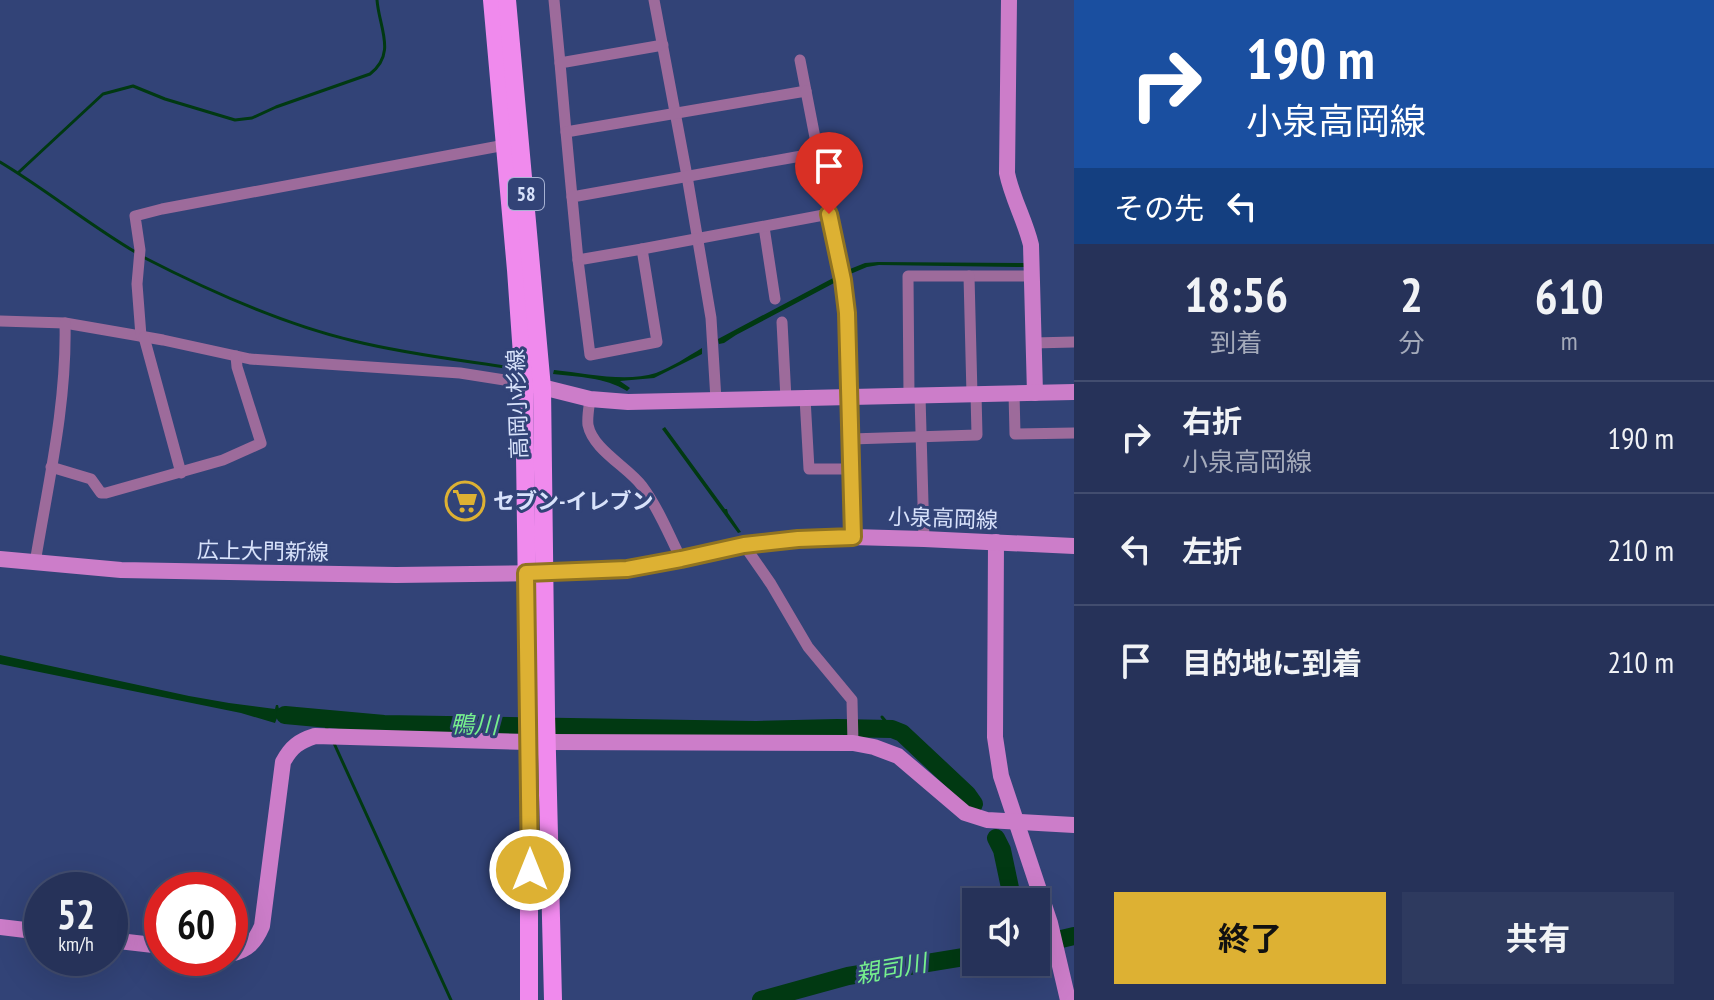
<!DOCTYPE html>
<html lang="ja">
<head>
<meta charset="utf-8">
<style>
	:root { --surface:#263259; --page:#2e3a5f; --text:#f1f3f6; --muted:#a4aaba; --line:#424d6f; --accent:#ddb133 }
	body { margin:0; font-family:"PT Sans Narrow","Noto Sans JP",sans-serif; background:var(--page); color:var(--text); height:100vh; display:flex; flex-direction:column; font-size:30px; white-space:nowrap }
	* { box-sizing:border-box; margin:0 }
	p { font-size:26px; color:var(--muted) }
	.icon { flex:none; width:44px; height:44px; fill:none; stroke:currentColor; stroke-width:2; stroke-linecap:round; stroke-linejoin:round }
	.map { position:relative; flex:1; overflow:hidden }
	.panel { display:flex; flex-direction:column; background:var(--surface); width:640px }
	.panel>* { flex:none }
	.top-card { background:#1a4fa0; color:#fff; overflow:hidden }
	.tools { position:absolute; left:962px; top:888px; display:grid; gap:16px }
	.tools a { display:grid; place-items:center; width:88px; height:88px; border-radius:0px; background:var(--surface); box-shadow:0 8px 32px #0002,0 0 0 2px var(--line); font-size:40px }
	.speed { position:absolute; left:24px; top:872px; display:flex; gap:16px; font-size:40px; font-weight:700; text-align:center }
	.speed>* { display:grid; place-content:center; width:104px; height:104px; border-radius:50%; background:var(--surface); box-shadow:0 8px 32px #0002,0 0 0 2px var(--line); line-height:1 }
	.speed small { font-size:20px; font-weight:400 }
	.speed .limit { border:12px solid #d22; background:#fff; color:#111 }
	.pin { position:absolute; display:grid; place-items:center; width:68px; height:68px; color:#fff; margin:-82px -34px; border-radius:50% 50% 50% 0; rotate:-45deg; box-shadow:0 0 8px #0007 }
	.pin .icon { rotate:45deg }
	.me { position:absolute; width:88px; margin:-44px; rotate:0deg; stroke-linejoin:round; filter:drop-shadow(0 0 6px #0008) }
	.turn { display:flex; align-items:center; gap:28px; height:168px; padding:0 40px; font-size:36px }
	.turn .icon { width:104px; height:104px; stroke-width:2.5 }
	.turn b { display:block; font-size:56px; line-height:68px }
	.then { display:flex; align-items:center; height:76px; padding:0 40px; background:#0003; gap:16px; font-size:30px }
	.eta { display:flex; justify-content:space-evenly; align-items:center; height:136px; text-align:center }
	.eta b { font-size:48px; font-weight:700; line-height:56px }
	.action { display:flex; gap:16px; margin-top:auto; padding:16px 40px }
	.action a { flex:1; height:92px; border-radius:0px; background:var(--accent); color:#111; font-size:32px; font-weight:700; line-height:92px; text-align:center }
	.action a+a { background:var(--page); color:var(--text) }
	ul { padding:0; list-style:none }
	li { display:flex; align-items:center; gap:24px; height:112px; padding:0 40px; border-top:2px solid var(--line) }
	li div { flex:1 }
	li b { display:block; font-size:30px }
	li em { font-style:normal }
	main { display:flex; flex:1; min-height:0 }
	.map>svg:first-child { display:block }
</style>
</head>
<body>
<main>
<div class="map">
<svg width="1074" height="1000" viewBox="0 0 1074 1000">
	<rect width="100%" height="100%" fill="#324377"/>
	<g fill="#013912">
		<path d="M878,262l146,1v4l-145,-2 -12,2 -19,8 -3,-4 20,-8z"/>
		<path d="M835,277l1,5 -100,53 -12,8 -5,1 -1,-5z"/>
		<path d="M702,348v6l-48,24 -34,3 10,7 -3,3c-23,-14 -48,-14 -74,-17l1,-4c32,3 71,13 102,3 16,-6 31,-16 46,-25z"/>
		<path d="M665,427l60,82h2l1,4 13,19 -3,1 -76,-104z"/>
		<path d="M0,655l189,41 40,7 46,6 1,-4h2l1,4 28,3 -1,10 -29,-4 -2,5 -34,-10 -241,-49z"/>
	</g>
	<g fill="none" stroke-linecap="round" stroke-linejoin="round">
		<g stroke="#013912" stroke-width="3">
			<path d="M0,162c47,28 89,63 137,91"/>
			<path d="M19,172l84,-78 30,-8 32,13 70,21 17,-2 24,-11 94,-33c27,-21 9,-46 7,-74"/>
			<path d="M143,257c66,34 139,67 211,84 52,13 106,19 158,27"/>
			<path d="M882,717l10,12"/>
			<path d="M323,719l5,12"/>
			<path d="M333,741l118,259"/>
		</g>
		<g stroke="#013912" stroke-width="18">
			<path d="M285,715l99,9 372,6 81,-2 55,1 10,4 65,61 7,10"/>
			<path d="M996,838l6,12 11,52"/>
			<path d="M1036,945l38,-9"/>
			<path d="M761,1000l87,-24 128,-21"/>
		</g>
		<g stroke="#9d6b9b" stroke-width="11">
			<path d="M554,0l6,63"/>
			<path d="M654,0l33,176 24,142 5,82"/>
			<path d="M566,132l-6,-69 103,-18"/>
			<path d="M572,197l-6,-65 240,-41 -6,-31"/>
			<path d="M829,214l14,66 4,33 3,84"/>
			<path d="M764,227l11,72"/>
			<path d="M642,249l15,93 -67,13 -12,-95z"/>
			<path d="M642,249l187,-35 -11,-61"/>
			<path d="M578,260l-6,-63 246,-44 -12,-62"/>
			<path d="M969,276h64"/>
			<path d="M0,321l65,2 98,17 87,19 210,14 64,10"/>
			<path d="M782,322l4,77"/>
			<path d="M141,336l-4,-52 3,-34 -5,-34 27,-7 343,-64"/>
			<path d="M144,337l37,136"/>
			<path d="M1033,343l41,-1"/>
			<path d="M1014,393l1,41 59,-1"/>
			<path d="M909,396l-1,-120h61l3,119"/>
			<path d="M920,396l4,143"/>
			<path d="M805,398l4,71h42"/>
			<path d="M590,399c-1,8 -3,18 -2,26 5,25 40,42 54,61 17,23 27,49 39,73"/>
			<path d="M851,439l126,-4 -1,-41"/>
			<path d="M51,467l40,12 10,14h5l117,-33 38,-17 -24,-76 -1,-11"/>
			<path d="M744,545l27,39 37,63 44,53 1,43"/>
			<path d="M35,563c13,-79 32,-159 30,-240"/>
		</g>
		<g stroke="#cc7dc9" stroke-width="16">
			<path d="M1009,0l-2,173c5,25 18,47 24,72l4,148"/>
			<path d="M530,384l60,15 38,3 446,-10"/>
			<path d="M850,397l3,140"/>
			<path d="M996,542l-1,195 6,39 49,147 18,77"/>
			<path d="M0,559l121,11 275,5 148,-2 83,-4 54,-10 63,-14 54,-6 55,-2 71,2 150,7"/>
			<path d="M547,742l306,1 21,4 24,9 67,57 22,7 87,5"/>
			<path d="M0,927l42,5"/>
			<path d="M110,940l52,6"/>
			<path d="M230,954c18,-4 25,-12 32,-28l21,-164c8,-15 16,-21 32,-26l214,6"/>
		</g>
		<g stroke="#f08aed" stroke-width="18">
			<path d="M492,0l24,270 8,113 5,359v258"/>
			<path d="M507,0l35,388 4,325 7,287"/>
		</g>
	</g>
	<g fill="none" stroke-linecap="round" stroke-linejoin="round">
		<defs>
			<path id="route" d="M530,870l-4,-297 101,-4 54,-10 63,-14 54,-6 55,-2 -6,-224 -4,-33 -14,-66"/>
		</defs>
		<use href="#route" stroke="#907321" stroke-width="20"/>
		<use href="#route" stroke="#ddb133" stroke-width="14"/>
	</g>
	<defs>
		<symbol id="supermarket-ring" viewBox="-11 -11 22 22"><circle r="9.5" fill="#324377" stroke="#ddb133" stroke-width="1.5"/><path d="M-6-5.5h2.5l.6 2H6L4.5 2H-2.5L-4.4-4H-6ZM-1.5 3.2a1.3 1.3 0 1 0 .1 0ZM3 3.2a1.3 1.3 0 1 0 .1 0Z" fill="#ddb133"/></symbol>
	</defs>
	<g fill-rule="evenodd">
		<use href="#supermarket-ring" x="443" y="479" width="44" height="44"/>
	</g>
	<g text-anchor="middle" stroke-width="6" stroke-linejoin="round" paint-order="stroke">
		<rect fill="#324377" stroke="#a6b2d3" stroke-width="2" x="508" y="178" width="36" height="32" rx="6"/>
		<g font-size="20" font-weight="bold" fill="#d8e2fb">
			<text x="526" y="201">58</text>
		</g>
		<g font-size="22" fill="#d8e2fb" stroke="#324377">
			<text transform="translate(517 404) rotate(-92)" y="8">高岡小杉線</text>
			<text transform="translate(943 518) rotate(2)" y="8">小泉高岡線</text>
			<text transform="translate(263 551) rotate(1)" y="8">広上大門新線</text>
		</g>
		<g font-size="22" font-weight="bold" fill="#d8e2fb" stroke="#324377" text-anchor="start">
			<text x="493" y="509">セブン-イレブン</text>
		</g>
		<g font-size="24" font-style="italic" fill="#76f08e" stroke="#324377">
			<text transform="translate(474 725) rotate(1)" y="8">鴨川</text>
			<text transform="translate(891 969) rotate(-10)" y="8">親司川</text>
		</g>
	</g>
</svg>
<div class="tools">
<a><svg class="icon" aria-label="sound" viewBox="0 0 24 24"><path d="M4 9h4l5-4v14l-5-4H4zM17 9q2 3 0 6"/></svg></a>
</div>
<div class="speed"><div>52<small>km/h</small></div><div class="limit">60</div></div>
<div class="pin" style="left:829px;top:214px;background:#d93025"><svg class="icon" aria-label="arrive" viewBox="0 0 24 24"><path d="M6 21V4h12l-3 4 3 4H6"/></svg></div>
<svg class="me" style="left:530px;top:870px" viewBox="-20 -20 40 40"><circle r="17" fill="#ddb133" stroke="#fff" stroke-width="3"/><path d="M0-11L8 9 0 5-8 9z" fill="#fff"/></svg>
</div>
<section class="panel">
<div class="top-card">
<div class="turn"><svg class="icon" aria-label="right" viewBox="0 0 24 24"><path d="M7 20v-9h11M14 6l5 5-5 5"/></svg><div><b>190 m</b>小泉高岡線</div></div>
<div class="then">その先<svg class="icon" aria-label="left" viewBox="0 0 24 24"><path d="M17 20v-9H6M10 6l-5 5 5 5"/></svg></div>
</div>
<div class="eta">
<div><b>18:56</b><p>到着</p></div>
<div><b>2</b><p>分</p></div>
<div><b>610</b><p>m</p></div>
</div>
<ul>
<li><svg class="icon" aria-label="right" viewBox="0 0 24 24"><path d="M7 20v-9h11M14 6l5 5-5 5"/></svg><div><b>右折</b><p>小泉高岡線</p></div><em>190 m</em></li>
<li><svg class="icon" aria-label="left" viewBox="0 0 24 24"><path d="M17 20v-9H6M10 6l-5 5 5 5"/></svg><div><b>左折</b></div><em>210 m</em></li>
<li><svg class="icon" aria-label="arrive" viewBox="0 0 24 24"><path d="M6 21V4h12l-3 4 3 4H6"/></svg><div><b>目的地に到着</b></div><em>210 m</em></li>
</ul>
<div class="action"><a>終了</a><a>共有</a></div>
</section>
</main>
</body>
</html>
